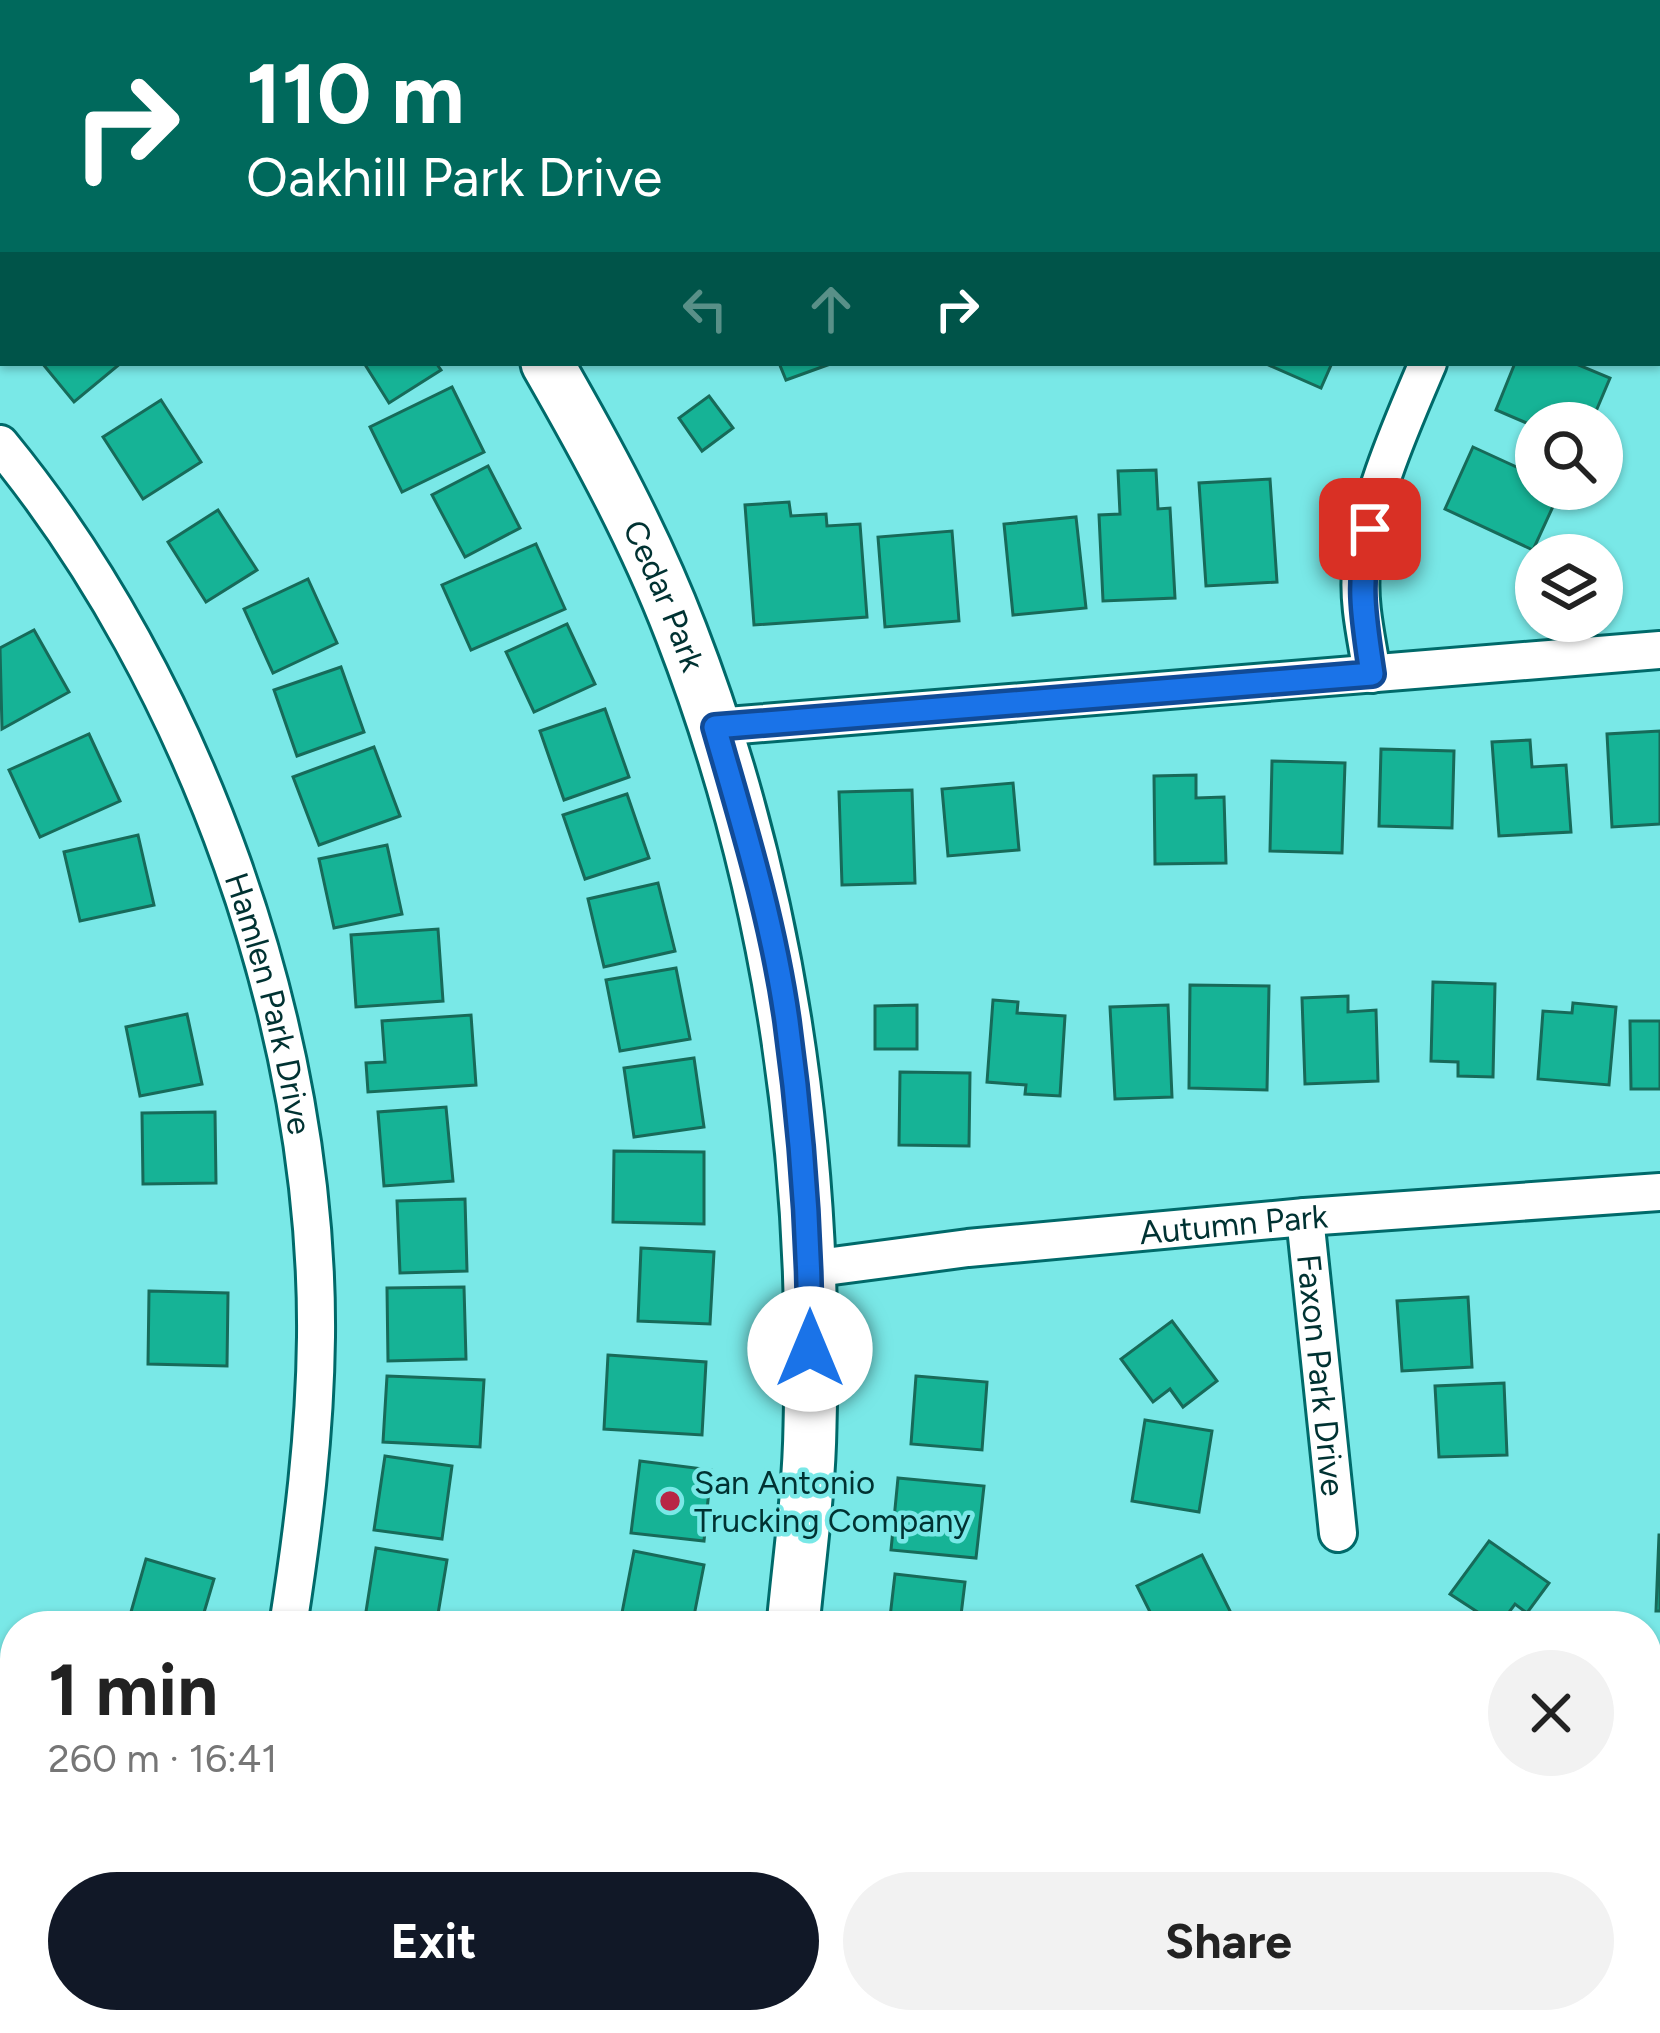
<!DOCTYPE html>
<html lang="en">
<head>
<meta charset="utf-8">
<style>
	:root { --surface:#fff; --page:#f2f2f2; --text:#222; --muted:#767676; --accent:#111827 }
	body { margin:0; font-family:Figtree,sans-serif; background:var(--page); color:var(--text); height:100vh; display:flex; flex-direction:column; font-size:45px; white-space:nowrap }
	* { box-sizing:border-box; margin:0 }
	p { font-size:39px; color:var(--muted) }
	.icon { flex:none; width:66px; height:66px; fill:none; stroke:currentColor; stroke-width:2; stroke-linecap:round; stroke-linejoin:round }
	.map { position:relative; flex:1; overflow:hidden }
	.drawer { position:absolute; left:0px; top:1611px; width:1662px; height:423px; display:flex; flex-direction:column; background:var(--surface); border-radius:48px 48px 0 0; box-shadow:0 3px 9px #0004 }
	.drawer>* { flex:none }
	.top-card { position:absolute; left:0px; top:0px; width:1662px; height:366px; box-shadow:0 3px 9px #0004; background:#00695c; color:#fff; overflow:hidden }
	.controls { position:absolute; left:1515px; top:402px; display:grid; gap:24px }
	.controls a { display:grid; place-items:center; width:108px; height:108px; border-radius:50%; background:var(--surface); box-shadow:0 3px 9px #0004; font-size:60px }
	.pin { position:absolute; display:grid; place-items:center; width:102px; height:102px; color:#fff; margin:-51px; border-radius:24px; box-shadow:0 6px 18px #0006 }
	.me { position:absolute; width:132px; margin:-66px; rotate:0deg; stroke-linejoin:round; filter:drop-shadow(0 0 9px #0008) }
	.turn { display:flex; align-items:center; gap:42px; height:252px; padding:0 48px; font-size:54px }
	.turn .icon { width:156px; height:156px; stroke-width:2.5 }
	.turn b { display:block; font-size:84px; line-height:102px }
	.lanes { display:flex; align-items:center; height:114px; padding:0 48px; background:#0003; justify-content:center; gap:60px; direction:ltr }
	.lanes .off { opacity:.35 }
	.round { display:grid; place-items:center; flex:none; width:126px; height:126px; border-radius:63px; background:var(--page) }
	.head { display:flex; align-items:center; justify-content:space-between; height:204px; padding:0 48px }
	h1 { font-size:72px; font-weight:700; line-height:90px }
	.button { display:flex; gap:24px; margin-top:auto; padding:24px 48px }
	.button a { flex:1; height:138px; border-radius:72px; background:var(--accent); color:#fff; font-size:48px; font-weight:700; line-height:138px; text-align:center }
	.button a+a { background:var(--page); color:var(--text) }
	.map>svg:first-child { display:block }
</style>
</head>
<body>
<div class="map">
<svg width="1660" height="2033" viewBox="0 0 1660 2033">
	<rect width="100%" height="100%" fill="#79e8e7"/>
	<g fill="#16b396" stroke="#176a59" stroke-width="3">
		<path d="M101,0h94l-4,3z"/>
		<path d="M746,0h78l1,3h-78z"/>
		<path d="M1135,0h80l-82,3z"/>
		<path d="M1379,0h110l-111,3z"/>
		<path d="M0,139l3,3 -3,59z"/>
		<path d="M0,227l3,2v87l-3,-2z"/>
		<path d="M42,363h79l-47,39z"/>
		<path d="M364,363h72l5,7 -52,33z"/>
		<path d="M779,363h54l-47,17z"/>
		<path d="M1264,363h68l-11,25z"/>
		<path d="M1515,363h59l36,15 -19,45h-55v4l-40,-17z"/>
		<path d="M452,387l32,65 -82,40 -32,-65z"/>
		<path d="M709,396l24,32 -31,23 -23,-33z"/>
		<path d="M161,400l40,62 -58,37 -40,-62z"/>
		<path d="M1473,447l63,29v13h25l-28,61 -88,-41z"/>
		<path d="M488,466l32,62 -55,29 -33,-62z"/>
		<path d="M1156,470l2,39 12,-1 5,90 -72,3 -4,-86 21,-1 -2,-43z"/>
		<path d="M1270,479l7,103 -71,4 -7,-103z"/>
		<path d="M789,502l2,14 35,-2 1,12 33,-2 7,93 -113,8 -9,-120z"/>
		<path d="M218,510l39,60 -51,32 -38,-60z"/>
		<path d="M1076,517l10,91 -73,7 -9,-91z"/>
		<path d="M952,531l7,90 -74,6 -7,-90z"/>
		<path d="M536,544l29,65 -94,41 -29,-65z"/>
		<path d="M308,579l29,64 -64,30 -29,-64z"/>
		<path d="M567,624l28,60 -61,28 -28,-60z"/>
		<path d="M34,630l35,62 -67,37 -2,-81z"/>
		<path d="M341,667l23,65 -67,24 -23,-66z"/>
		<path d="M605,709l24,68 -65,23 -24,-69z"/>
		<path d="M1660,731v93l-48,3 -5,-93z"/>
		<path d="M89,734l31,67 -80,36 -31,-67z"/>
		<path d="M1530,740l2,27 34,-2 5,67 -72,4 -7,-94z"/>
		<path d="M374,747l26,69 -81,29 -26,-68z"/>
		<path d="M1381,749l73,2 -2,77 -73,-2z"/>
		<path d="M1272,761l73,2 -3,90 -72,-2z"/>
		<path d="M1196,775v23l28,-1 2,66 -71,1 -1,-88z"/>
		<path d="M1013,783l6,67 -71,6 -6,-67z"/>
		<path d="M912,790l3,93 -73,2 -3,-93z"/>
		<path d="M627,794l22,64 -64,21 -22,-64z"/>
		<path d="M138,835l16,70 -74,16 -16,-69z"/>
		<path d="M387,845l15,69 -68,14 -15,-69z"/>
		<path d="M658,883l17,68 -71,16 -16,-68z"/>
		<path d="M438,929l5,72 -87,6 -5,-72z"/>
		<path d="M676,968l14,71 -70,12 -14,-71z"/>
		<path d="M1433,982l62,2 -2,93 -35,-1v-14l-27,-1z"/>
		<path d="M1190,985l79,1 -2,104 -78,-2z"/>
		<path d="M1348,996v16l28,-2 2,71 -73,3 -3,-86z"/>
		<path d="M993,1000l25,2 -1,11 48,3 -5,80 -35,-2 1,-9 -39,-3z"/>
		<path d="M1573,1003l43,4 -7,78 -71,-6 5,-68 29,2z"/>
		<path d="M917,1005v44h-42v-43z"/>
		<path d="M1168,1005l4,92 -57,2 -5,-92z"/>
		<path d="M187,1014l15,70 -62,12 -14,-69z"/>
		<path d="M471,1015l5,70 -108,7 -2,-29 19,-1 -3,-41z"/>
		<path d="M1630,1021h30v68h-29z"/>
		<path d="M694,1058l10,69 -70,10 -10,-69z"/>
		<path d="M900,1072l70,1 -1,73 -70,-1z"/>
		<path d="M446,1107l7,74 -69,5 -6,-74z"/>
		<path d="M215,1112l1,71 -73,1 -1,-71z"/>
		<path d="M614,1151l90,1v72l-91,-2z"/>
		<path d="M465,1199l2,72 -67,2 -3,-72z"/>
		<path d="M641,1248l73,4 -4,72 -72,-3z"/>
		<path d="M464,1287l2,72 -78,2 -1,-73z"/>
		<path d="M149,1291l79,2 -1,73 -79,-2z"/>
		<path d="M1468,1297l4,70 -70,4 -5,-70z"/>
		<path d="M1172,1321l45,60 -34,26 -13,-18 -17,13 -32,-43z"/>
		<path d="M608,1355l98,7 -4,73 -98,-6z"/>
		<path d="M387,1376l97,4 -4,67 -97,-5z"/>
		<path d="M916,1376l71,6 -5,68 -71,-6z"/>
		<path d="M1504,1383l3,72 -68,2 -4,-71z"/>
		<path d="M1145,1420l67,11 -13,81 -67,-11z"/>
		<path d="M385,1456l67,10 -10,73 -68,-9z"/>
		<path d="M640,1461l71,9 -7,71 -73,-8z"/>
		<path d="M898,1478l86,8 -8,72 -85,-8z"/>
		<path d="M1659,1535h1v76h-4z"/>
		<path d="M1489,1541l60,42 -22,30 -12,-9 -16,22 -49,-32z"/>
		<path d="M376,1548l71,12 -11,66 -71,-8z"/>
		<path d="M634,1551l70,14 -12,61 -72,-3z"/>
		<path d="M1202,1555l32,64 -14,7h-63l-20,-40z"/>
		<path d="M146,1559l68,20 -14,47h-73z"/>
		<path d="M895,1574l70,8 -4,33h7l-1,11h-78z"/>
		<path d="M1660,1655v68l-13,-4v-22z"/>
		<path d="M1647,1771l13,5v79l-13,-5z"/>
		<path d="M522,2019h68l-6,14h-24z"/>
		<path d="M862,2019h56l3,4 -11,10h-35z"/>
		<path d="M1227,2019h8l6,14h-48z"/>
		<path d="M1502,2019h79l-6,14h-45z"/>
	</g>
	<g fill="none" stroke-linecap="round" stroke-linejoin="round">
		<defs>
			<g id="street">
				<path d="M1035,3l2,-3"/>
				<path d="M1582,3l1,-3"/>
				<path id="s1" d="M0,444c195,237 319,585 316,893 -1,97 -13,193 -28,289"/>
				<path d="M1372,674c-5,-34 -14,-69 -11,-103 5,-67 41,-147 67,-208"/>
				<path d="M715,727l945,-77"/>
				<path id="s2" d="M1305,1217l33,316"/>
				<path id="s3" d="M810,1269l158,-21 337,-31 355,-25"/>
				<path d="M0,1975l15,6"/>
				<path d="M168,2019l64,14"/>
				<path d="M1036,2019l11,14"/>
			</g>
			<g id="secondary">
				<path d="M310,0l2,3"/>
				<path id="s4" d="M547,363c50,87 98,175 134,269 98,253 137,524 129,794 -1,67 -11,134 -17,200"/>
				<path d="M693,2033l5,-14"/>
			</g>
		</defs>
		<use href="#street" stroke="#006a6a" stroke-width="42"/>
		<use href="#secondary" stroke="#006a6a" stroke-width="57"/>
		<use href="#street" stroke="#fff" stroke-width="36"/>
		<use href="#secondary" stroke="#fff" stroke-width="51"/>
	</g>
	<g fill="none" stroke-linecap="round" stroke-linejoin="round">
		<defs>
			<path id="route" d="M810,1349c0,-110 -8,-219 -23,-328 -14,-100 -44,-197 -72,-294l657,-53c-8,-54 -15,-91 -2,-145"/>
		</defs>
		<use href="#route" stroke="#114b97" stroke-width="30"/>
		<use href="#route" stroke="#1a73e8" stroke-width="21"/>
	</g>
	<circle fill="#b82645" stroke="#79e8e7" stroke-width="4.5" cx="670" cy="1501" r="12"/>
	<g text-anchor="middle" stroke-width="9" stroke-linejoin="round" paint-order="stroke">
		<g font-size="33" fill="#003232" stroke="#79e8e7">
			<text dy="12" stroke="none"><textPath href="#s4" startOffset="261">Cedar Park</textPath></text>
			<text dy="12" stroke="none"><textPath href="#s1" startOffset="627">Hamlen Park Drive</textPath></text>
			<text dy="12" stroke="none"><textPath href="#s3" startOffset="426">Autumn Park</textPath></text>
			<text dy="12" stroke="none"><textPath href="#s2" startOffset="159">Faxon Park Drive</textPath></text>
		</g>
		<g font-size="33" fill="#003232" stroke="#79e8e7" text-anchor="start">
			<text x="694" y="1494">San Antonio<tspan x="694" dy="38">Trucking Company</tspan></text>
		</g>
	</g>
</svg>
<div class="controls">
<a><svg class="icon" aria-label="search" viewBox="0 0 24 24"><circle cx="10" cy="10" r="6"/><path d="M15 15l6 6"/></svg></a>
<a><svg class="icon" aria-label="layers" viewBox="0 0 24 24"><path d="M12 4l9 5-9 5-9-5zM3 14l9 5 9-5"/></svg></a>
</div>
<div class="pin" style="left:1370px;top:529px;background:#d93025"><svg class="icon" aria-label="arrive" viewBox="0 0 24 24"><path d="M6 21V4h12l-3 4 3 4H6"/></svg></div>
<svg class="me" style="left:810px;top:1349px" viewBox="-20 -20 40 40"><circle r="19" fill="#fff"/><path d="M0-13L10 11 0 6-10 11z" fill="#1a73e8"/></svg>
<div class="top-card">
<div class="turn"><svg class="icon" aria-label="right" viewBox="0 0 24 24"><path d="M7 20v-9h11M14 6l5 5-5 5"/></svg><div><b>110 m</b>Oakhill Park Drive</div></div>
<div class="lanes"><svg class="icon off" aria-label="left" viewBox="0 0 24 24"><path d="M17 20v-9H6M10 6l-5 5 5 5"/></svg><svg class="icon off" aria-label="ahead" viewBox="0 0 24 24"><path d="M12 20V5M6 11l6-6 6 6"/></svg><svg class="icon" aria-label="right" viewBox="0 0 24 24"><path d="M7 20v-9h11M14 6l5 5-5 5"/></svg></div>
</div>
<section class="drawer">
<div class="head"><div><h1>1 min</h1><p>260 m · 16:41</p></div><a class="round"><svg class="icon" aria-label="close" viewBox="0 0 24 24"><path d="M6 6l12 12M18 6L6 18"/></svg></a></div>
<div class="button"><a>Exit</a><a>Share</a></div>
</section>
</div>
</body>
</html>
